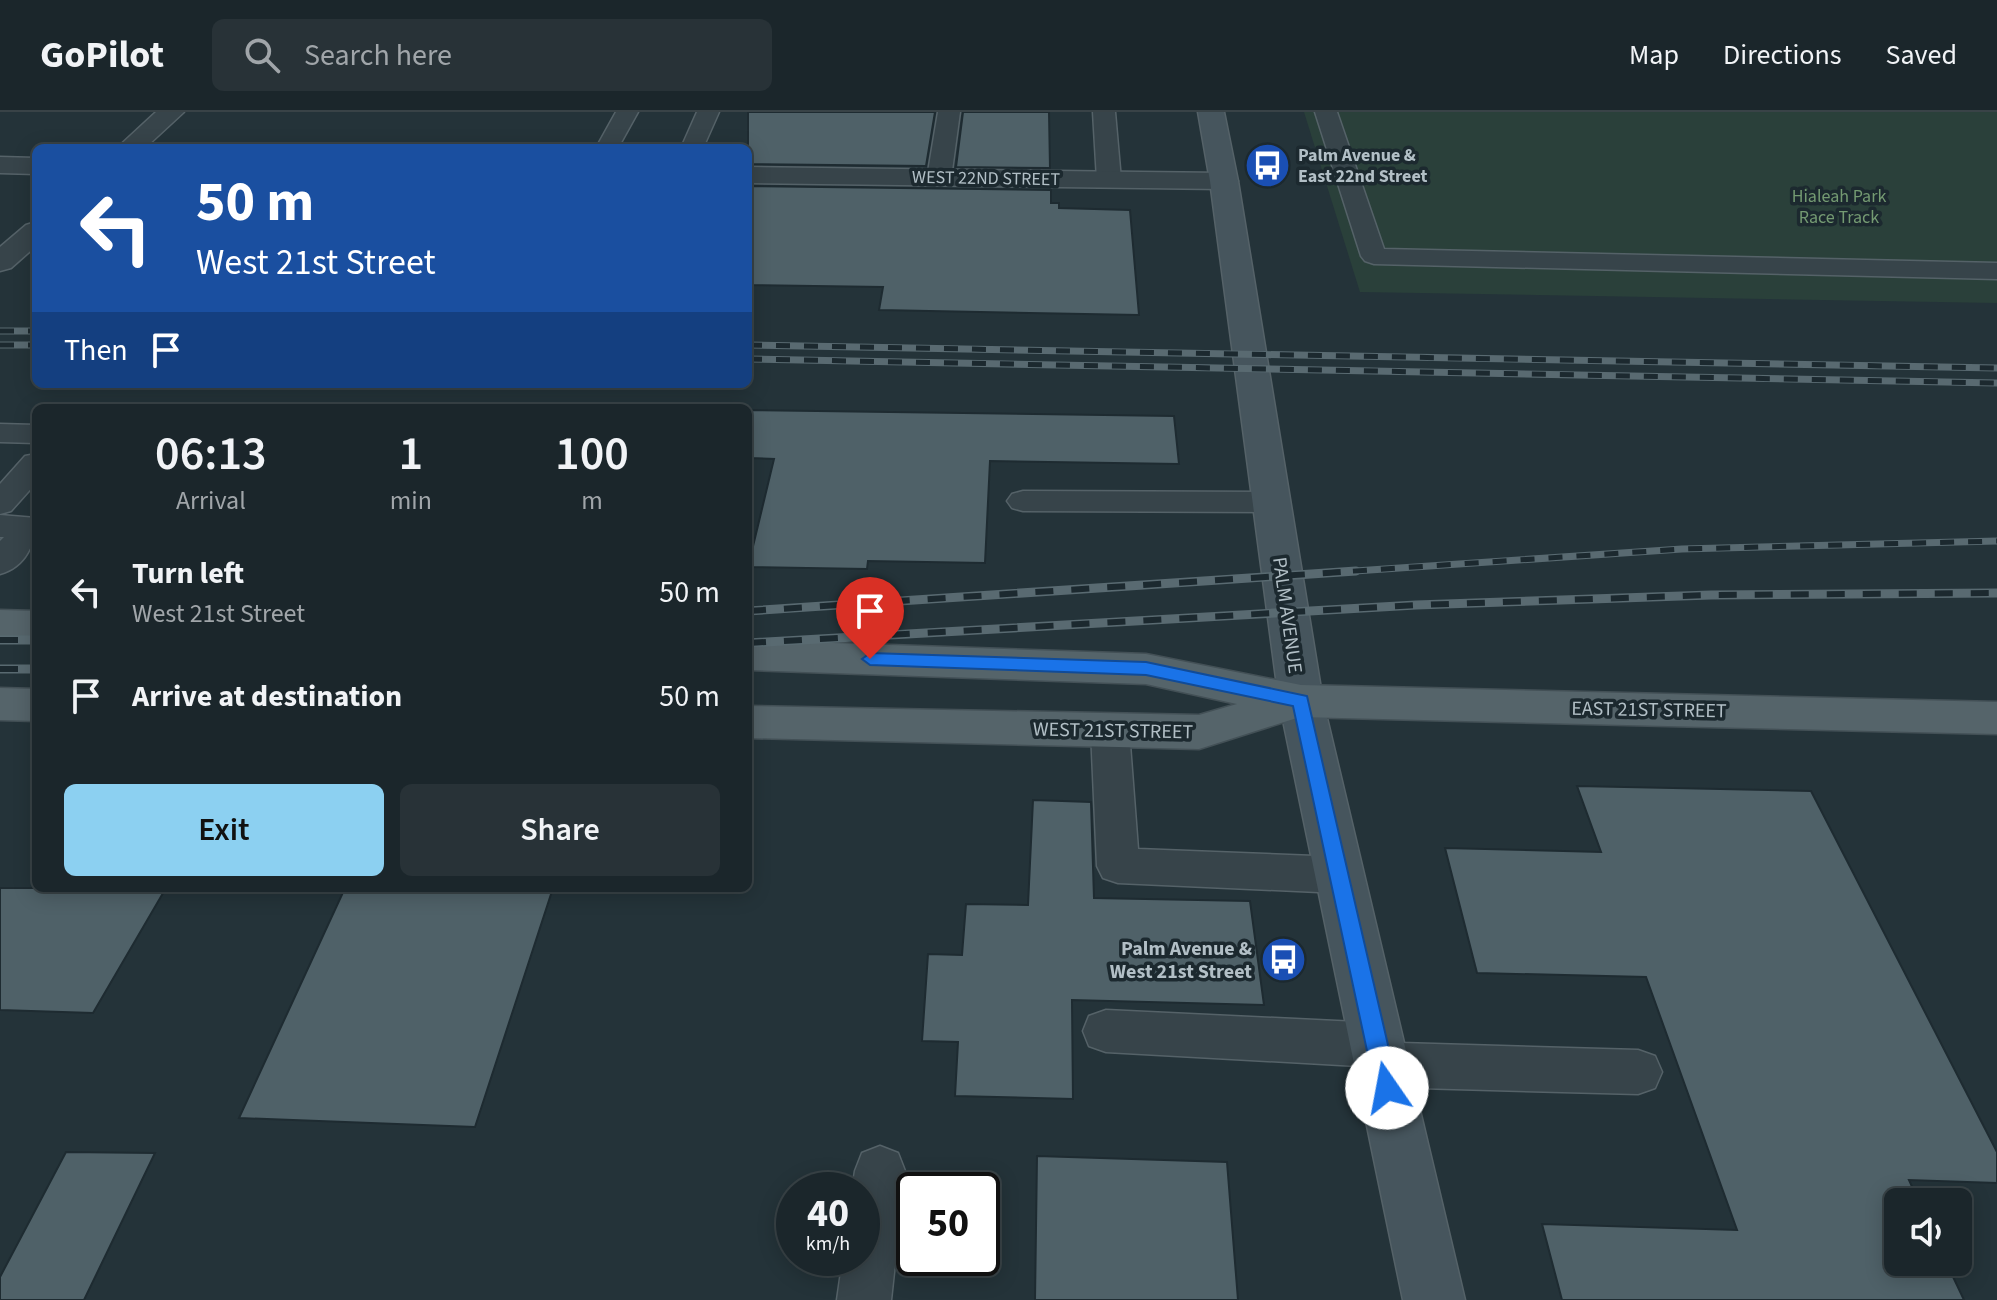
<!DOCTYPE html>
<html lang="en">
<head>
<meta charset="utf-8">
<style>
	:root { --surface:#1b262b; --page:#283237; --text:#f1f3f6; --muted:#a0a5a9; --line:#394347; --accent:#8cd0f1 }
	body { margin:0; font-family:"Source Sans 3",sans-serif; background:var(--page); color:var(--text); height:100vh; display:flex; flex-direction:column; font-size:30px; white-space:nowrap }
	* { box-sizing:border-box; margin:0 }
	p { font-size:26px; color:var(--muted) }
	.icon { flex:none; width:44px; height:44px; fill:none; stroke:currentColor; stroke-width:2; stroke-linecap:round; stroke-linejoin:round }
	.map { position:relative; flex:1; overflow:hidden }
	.drawer { position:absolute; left:32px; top:292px; width:720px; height:488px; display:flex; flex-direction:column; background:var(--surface); border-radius:12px; box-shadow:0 4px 20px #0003,0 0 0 2px var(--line) }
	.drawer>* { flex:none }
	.hud { position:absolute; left:32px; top:32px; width:720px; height:244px; border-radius:12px; box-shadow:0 4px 20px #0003,0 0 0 2px var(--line); background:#1a4fa0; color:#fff; overflow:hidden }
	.controls { position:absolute; left:1884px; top:1076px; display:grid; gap:16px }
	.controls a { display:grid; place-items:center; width:88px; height:88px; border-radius:12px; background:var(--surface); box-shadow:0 4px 20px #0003,0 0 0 2px var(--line); font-size:40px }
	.speed { position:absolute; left:776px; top:1060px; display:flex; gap:16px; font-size:40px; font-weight:700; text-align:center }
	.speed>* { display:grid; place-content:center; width:104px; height:104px; border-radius:50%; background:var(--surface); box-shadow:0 4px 20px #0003,0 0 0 2px var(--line); line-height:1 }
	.speed small { font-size:20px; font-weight:400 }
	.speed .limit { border:4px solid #111; border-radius:12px; background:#fff; color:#111 }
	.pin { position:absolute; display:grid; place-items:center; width:68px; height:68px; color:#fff; margin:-82px -34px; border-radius:50% 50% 50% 0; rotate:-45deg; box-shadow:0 0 8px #0007 }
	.pin .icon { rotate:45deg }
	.me { position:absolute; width:88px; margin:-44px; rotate:348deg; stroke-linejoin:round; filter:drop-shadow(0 0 6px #0008) }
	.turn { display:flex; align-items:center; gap:28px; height:168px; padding:0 32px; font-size:36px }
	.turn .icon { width:104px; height:104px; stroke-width:2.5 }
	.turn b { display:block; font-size:56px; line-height:68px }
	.then { display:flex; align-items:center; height:76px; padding:0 32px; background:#0003; gap:16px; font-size:30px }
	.eta { display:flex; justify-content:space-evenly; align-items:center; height:136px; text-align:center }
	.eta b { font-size:48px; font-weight:600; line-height:56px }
	.button { display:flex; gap:16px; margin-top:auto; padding:16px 32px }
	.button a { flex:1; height:92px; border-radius:12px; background:var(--accent); color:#111; font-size:32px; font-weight:600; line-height:92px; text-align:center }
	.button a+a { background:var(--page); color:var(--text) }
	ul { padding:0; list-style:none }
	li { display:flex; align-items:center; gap:24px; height:104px; padding:0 32px }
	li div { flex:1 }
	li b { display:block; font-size:30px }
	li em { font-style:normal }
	header { display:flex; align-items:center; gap:48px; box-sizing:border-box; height:112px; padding:0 40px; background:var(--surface); border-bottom:2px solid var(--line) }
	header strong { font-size:38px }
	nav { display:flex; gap:44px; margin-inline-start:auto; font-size:28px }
	.search { width:560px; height:72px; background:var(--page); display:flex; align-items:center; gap:20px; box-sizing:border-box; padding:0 28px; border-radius:12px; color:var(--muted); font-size:30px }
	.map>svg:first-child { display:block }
</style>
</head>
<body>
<header>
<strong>GoPilot</strong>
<div class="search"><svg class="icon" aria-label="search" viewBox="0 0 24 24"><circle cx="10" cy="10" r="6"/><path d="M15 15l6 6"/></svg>Search here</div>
<nav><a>Map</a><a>Directions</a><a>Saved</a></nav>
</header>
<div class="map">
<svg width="1997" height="1188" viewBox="0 0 1997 1188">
	<rect width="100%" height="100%" fill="#243339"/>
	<path fill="#2a403a" d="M1304,0h693v191l-637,-11z"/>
	<g fill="#4f6168" stroke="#1e2b31" stroke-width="2">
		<path d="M748,0h187l-9,54 -178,-2z"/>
		<path d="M963,0h86l1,56 -94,-1z"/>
		<path d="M748,74l303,4v13h8v5l71,2 9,105 -260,-5 4,-23 -135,-2z"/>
		<path d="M748,298l426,6 5,48 -189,-3 -5,102 -117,-2 -1,8 -119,-2 26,-108 -26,-1z"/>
		<path d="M1577,674l234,5 186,361v31l-88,-3 10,22h-21v60h48l18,38h-402l-20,-76 195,6 -91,-253 -169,-4 -32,-125 156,4z"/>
		<path d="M1033,688l58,2 3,96 156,3 14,104 -192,-5 1,99 -118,-3 3,-54 -36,-1 6,-87 34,1 4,-51 62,1z"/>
		<path d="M0,776h166l-73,125 -93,-3z"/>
		<path d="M345,776h208l-78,239 -236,-9z"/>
		<path d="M66,1040l89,1 -71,147h-84v-23z"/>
		<path d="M1037,1044l190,6 11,138h-203z"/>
	</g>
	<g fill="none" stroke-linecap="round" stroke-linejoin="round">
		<defs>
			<g id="lane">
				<path d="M616,0h22l-20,36h-22z"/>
				<path d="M697,0h22l-16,36h-22z"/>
				<path d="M938,0h22l-9,66 -4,5h-16l-4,-5z"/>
				<path d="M1093,0h22l6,68 -4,5h-16l-4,-5z"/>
				<path d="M1315,0h22l47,137 613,14v16l-623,-15 -9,-3 -4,-5z"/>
				<path d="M0,312l36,1v18l-36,-1z"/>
				<path d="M36,342v29l-25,28 -11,3v-30l25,-28z"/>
				<path d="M1023,379l248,1 11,3 5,7 -5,7 -11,3 -248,-1 -11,-3 -5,-7 5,-7z"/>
				<path d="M0,403l36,3c0,25 -10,49 -36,56v-33l4,-4h-4z"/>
				<path d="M1110,605l14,4 5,10 9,118 202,8 15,6 6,12 -6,12 -15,6 -222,-10 -15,-5 -6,-12 -6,-135 5,-10z"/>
				<path d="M1106,898l272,13 17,7 6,13 237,7 17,6 7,16 -7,16 -17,6 -256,-7 -17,-6 -7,-15 -252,-14 -17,-6 -6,-15 6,-15z"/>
				<path d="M880,1034l18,7 7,18 -14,129h-54l6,-42h19v-68h-10l3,-19 7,-18z"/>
			</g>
			<g id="street">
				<path d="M156,0h28l-39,36h-28z"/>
				<path d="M0,45l36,1v16l-36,-1z"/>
				<path d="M748,55l476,6 10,2 4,6 -4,6 -10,2 -476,-6z"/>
				<path d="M36,110v24l-25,22 -11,3v-24l26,-22z"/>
			</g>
			<path id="secondary" d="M1198,0h26l14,69 85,520 142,599h-62l-124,-599 -69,-520z"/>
			<g id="primary">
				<path d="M0,498l36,1v28l-36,-1z"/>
				<path d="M748,528l398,14 155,31 696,17v32l-697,-17 -101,32 -451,-11v-32l451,9 38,-11 -91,-20 -398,-14z"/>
				<path d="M0,576l36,1v32l-36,-1z"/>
			</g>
		</defs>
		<use href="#lane" stroke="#556268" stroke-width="3"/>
		<use href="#street" stroke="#556268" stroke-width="3"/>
		<use href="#secondary" stroke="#556268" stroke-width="3"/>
		<use href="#primary" stroke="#435056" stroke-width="3"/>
		<use href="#lane" fill="#37444a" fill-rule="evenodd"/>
		<use href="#street" fill="#37444a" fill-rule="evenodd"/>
		<use href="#secondary" fill="#46555d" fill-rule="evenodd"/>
		<use href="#primary" fill="#55646a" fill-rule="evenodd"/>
		<defs>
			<g id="rail-far1">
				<path d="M0,219h36"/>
				<path d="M0,233h36"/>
				<path d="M748,233l1249,23"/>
				<path d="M748,247l1249,24"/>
				<path d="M1325,461l357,-24 315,-8"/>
			</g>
			<g id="rail">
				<path d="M748,499l608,-40"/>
				<path d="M0,528h36"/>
				<path d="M748,531l668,-38 295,-10 286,-2"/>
				<path d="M0,557h36"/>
			</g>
		</defs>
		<use href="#rail-far1" stroke="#596a71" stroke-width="7"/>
		<use href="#rail" stroke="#596a71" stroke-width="9"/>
		<use href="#rail-far1" stroke="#1c292f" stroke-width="5" stroke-dasharray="14" stroke-linecap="butt"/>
		<use href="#rail" stroke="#1c292f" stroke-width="6" stroke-dasharray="18" stroke-linecap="butt"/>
	</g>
	<path fill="#1a73e8" stroke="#114b97" stroke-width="2" d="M870,541l276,9 161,34 91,392 -3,8 -8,3 -8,-3 -4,-8 -82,-382 -147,-31 -276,-10 -8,-6z"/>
	<defs>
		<symbol id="bus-disc" viewBox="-11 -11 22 22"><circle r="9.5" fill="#1a4fb4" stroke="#1c292f"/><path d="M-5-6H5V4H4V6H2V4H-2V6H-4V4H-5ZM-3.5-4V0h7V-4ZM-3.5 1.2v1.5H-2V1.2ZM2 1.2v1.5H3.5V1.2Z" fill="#fff"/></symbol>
	</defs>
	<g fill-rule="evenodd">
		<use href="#bus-disc" x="1242" y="28" width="51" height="51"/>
		<use href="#bus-disc" x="1258" y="822" width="51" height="51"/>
	</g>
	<g text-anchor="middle" stroke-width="7" stroke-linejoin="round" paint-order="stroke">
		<g font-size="18" font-weight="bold" fill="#b2bfc6" stroke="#1c292f" text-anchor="start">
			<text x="1298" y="49">Palm Avenue &amp;<tspan x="1298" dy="21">East 22nd Street</tspan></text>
		</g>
		<g font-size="18" fill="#b2bfc6" stroke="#1c292f">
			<text transform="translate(986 66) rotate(1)" y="6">WEST 22ND STREET</text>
		</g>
		<g font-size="18" fill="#749a72" stroke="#1c292f">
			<text x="1839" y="90">Hialeah Park<tspan x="1839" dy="21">Race Track</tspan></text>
		</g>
		<g font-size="20" fill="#b2bfc6" stroke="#1c292f">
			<text transform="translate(1288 503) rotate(82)" y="7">PALM AVENUE</text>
			<text transform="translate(1649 597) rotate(1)" y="7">EAST 21ST STREET</text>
			<text transform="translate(1113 618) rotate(1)" y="7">WEST 21ST STREET</text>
		</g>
		<g font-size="20" font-weight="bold" fill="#b2bfc6" stroke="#1c292f" text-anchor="end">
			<text x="1252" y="843">Palm Avenue &amp;<tspan x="1252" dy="23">West 21st Street</tspan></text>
		</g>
	</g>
</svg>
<div class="controls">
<a><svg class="icon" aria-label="sound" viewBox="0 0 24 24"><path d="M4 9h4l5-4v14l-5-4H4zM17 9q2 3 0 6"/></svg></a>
</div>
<div class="speed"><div>40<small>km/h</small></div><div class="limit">50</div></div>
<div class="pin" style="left:870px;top:547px;background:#d93025"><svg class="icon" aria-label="arrive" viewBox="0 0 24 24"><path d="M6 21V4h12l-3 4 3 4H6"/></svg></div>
<svg class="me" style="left:1387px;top:976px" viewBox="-20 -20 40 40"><circle r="19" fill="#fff"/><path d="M0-13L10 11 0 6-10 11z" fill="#1a73e8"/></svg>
<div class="hud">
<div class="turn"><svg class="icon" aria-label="left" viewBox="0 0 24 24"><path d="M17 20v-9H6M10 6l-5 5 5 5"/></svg><div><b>50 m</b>West 21st Street</div></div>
<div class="then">Then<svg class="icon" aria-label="arrive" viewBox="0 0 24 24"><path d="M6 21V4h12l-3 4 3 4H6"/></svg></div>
</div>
<section class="drawer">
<div class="eta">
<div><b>06:13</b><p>Arrival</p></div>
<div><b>1</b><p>min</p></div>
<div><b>100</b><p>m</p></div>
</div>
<ul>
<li><svg class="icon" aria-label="left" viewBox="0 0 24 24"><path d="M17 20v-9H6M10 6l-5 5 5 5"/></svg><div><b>Turn left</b><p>West 21st Street</p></div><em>50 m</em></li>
<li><svg class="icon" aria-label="arrive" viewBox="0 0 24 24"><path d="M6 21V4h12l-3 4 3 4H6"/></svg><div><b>Arrive at destination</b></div><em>50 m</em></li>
</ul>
<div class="button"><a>Exit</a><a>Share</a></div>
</section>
</div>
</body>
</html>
